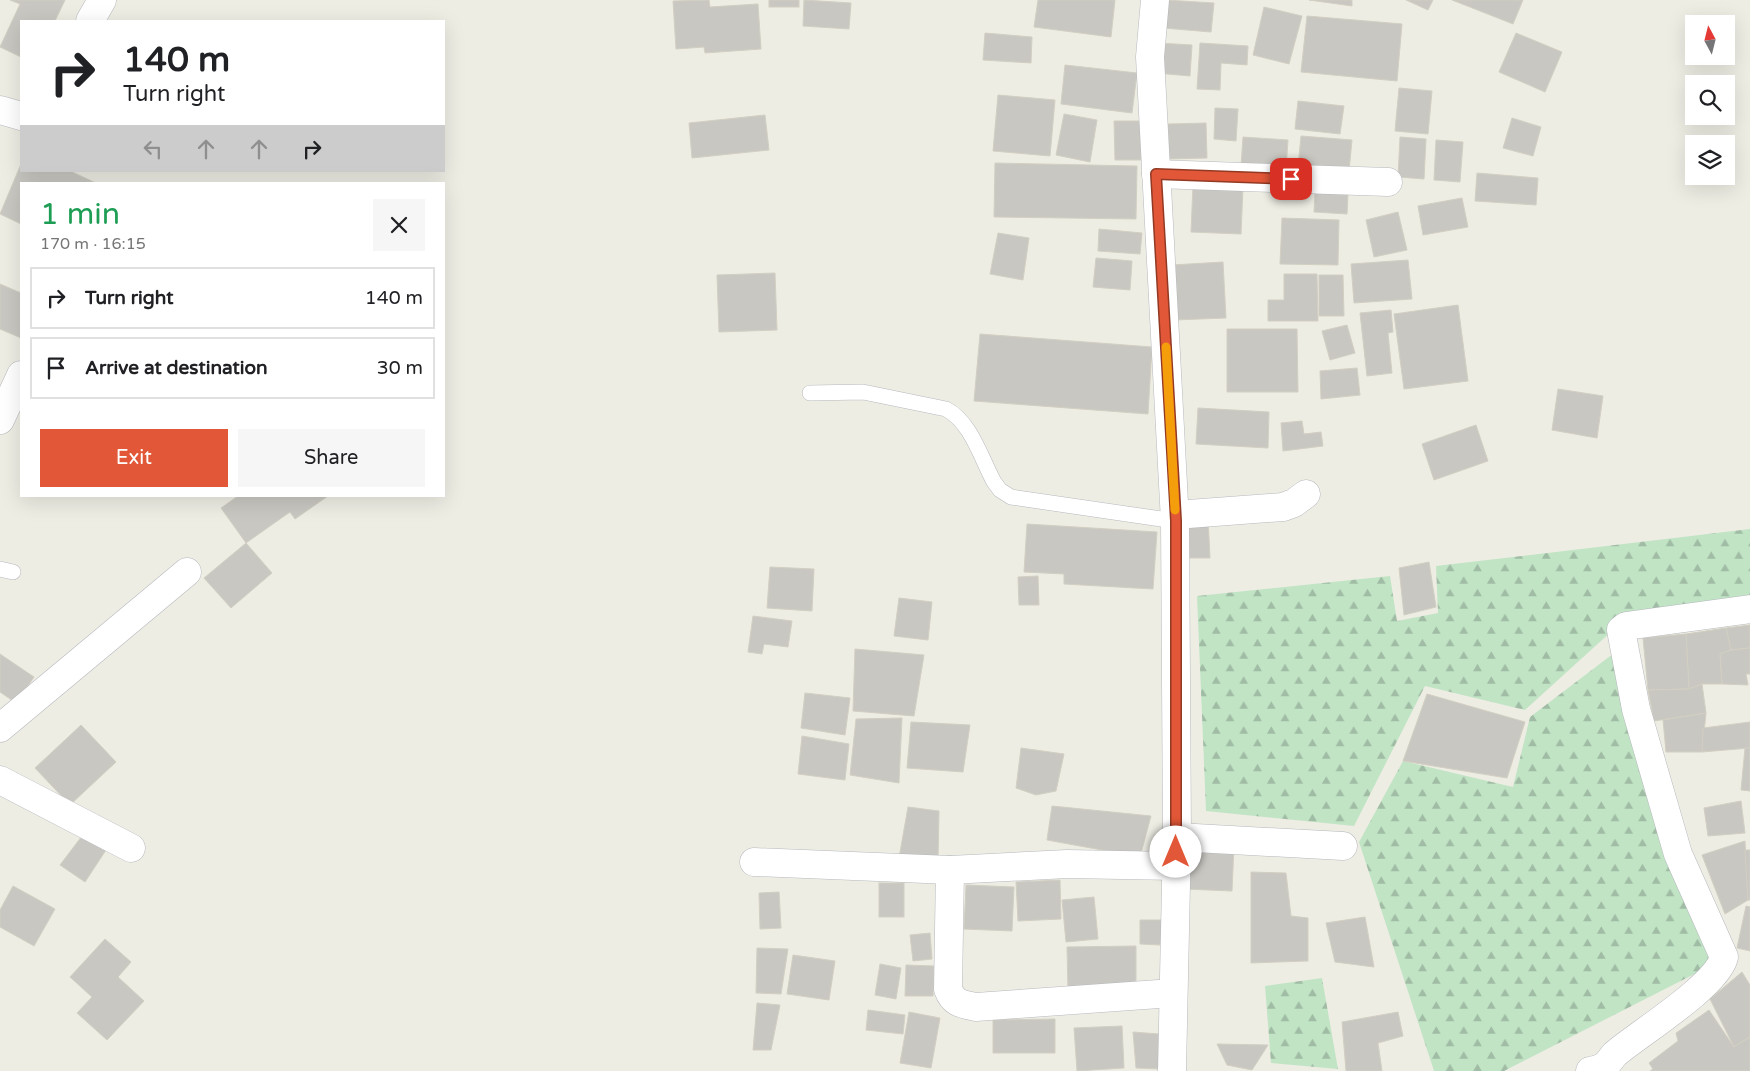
<!DOCTYPE html>
<html lang="en">
<head>
<meta charset="utf-8">
<style>
	:root { --surface:#fff; --page:#f6f6f6; --text:#202124; --muted:#757577; --line:#e0e0e0; --accent:#e15737 }
	body { margin:0; font-family:"Varela Round",sans-serif; background:var(--page); color:var(--text); height:100vh; display:flex; flex-direction:column; font-size:19px; white-space:nowrap }
	* { box-sizing:border-box; margin:0 }
	p { font-size:16px; color:var(--muted) }
	.icon { flex:none; width:28px; height:28px; fill:none; stroke:currentColor; stroke-width:2; stroke-linecap:round; stroke-linejoin:round }
	.map { position:relative; flex:1; overflow:hidden }
	.drawer { position:absolute; left:20px; top:182px; width:425px; height:315px; display:flex; flex-direction:column; background:var(--surface); border-radius:0px; box-shadow:0 5px 20px #0002 }
	.drawer>* { flex:none }
	.top-card { position:absolute; left:20px; top:20px; width:425px; height:152px; border-radius:0px; box-shadow:0 5px 20px #0002; background:#fff; color:var(--text); overflow:hidden }
	.needle { width:32px; rotate:353deg }
	.controls { position:absolute; left:1685px; top:15px; display:grid; gap:10px }
	.controls a { display:grid; place-items:center; width:50px; height:50px; border-radius:0px; background:var(--surface); box-shadow:0 5px 20px #0002; font-size:25px }
	.pin { position:absolute; display:grid; place-items:center; width:42px; height:42px; color:#fff; margin:-21px; border-radius:10px; box-shadow:0 2px 8px #0006 }
	.me { position:absolute; width:55px; margin:-28px; rotate:0deg; stroke-linejoin:round; filter:drop-shadow(0 0 4px #0008) }
	.turn { display:flex; align-items:center; gap:18px; height:105px; padding:0 20px; font-size:22px }
	.turn .icon { width:65px; height:65px; stroke-width:2.5 }
	.turn b { display:block; font-size:35px; line-height:42px }
	.lanes { display:flex; align-items:center; height:48px; padding:0 20px; background:#0003; justify-content:center; gap:25px; direction:ltr }
	.lanes .off { opacity:.35 }
	.round { display:grid; place-items:center; flex:none; width:52px; height:52px; border-radius:0px; background:var(--page) }
	.headline { display:flex; align-items:center; justify-content:space-between; height:85px; padding:0 20px }
	h1 { font-size:30px; font-weight:600; line-height:38px; color:#1e9e55 }
	.primary-button { display:flex; gap:10px; margin-top:auto; padding:10px 20px }
	.primary-button a { flex:1; height:58px; border-radius:0px; background:var(--accent); color:#fff; font-size:20px; font-weight:600; line-height:58px; text-align:center }
	.primary-button a+a { background:var(--page); color:var(--text) }
	ul { padding:0; list-style:none }
	li { display:flex; align-items:center; gap:15px; height:62px; margin:0 10px 8px; padding:0 10px; border:2px solid var(--line); border-radius:0px }
	li div { flex:1 }
	li b { display:block; font-size:19px }
	li em { font-style:normal }
	.map>svg:first-child { display:block }
</style>
</head>
<body>
<div class="map">
<svg width="1750" height="1071" viewBox="0 0 1750 1071">
	<defs>
		<pattern id="forest-firs" width="22" height="20" patternUnits="userSpaceOnUse" patternTransform="scale(1.25)"><rect width="22" height="20" fill="#c1e4c5"/><path d="M5 1l3.5 6h-7zM16 11l3.5 6h-7z" fill="#a0bca4"/></pattern>
	</defs>
	<rect width="100%" height="100%" fill="#eeede4"/>
	<g fill="url(#forest-firs)">
		<path d="M1750,529v68l-126,23 -99,90 -100,-24 -71,140 -148,-15 -9,-215 193,-20 7,45 41,-8 -2,-47z"/>
		<path d="M1618,650l102,311 -216,110h-70l-75,-229 44,-81 110,26 17,-70z"/>
		<path d="M1322,978l16,91 -67,-6 -6,-77z"/>
	</g>
	<g fill="#c9c7c1" stroke="#d2cfc2">
		<path d="M10,0h55l-10,21h-34v36l-21,-10 20,-43z"/>
		<path d="M709,0l1,7 48,-3 3,45 -56,4 -1,-6 -28,2 -3,-48z"/>
		<rect x="769" y="0" width="30" height="7"/>
		<path d="M804,0l47,3 -2,26 -46,-3z"/>
		<path d="M1038,0h77l-4,37 -77,-10z"/>
		<path d="M1166,0l48,3 -3,29 -48,-4z"/>
		<path d="M1309,0h43v6z"/>
		<path d="M1406,0h27l-5,10z"/>
		<path d="M1452,0h71l-10,24z"/>
		<path d="M1264,7l38,9 -13,48 -36,-9z"/>
		<path d="M1307,16l95,8 -5,57 -96,-9z"/>
		<path d="M985,33l47,4 -1,26 -48,-3z"/>
		<path d="M1516,33l46,19 -17,40 -46,-20z"/>
		<path d="M1158,43l34,2 -2,31 -34,-3z"/>
		<path d="M1200,43l48,3 -1,19 -26,-2 -1,27 -23,-1z"/>
		<path d="M1065,65l72,8 -5,40 -71,-9z"/>
		<path d="M1399,88l33,3 -4,43 -33,-3z"/>
		<path d="M998,95l57,5 -5,56 -57,-5z"/>
		<path d="M1298,101l46,5 -4,28 -45,-5z"/>
		<path d="M1215,108l23,1 -2,32 -22,-2z"/>
		<path d="M1064,114l33,6 -7,42 -34,-7z"/>
		<path d="M765,115l4,35 -77,8 -3,-35z"/>
		<path d="M1512,118l29,9 -8,29 -30,-8z"/>
		<path d="M1114,121h27v39h-26z"/>
		<path d="M1206,123l1,35 -38,1 -1,-35z"/>
		<path d="M1301,136l51,4 -3,31 -51,-4z"/>
		<path d="M1243,137l45,3 -2,29 -45,-3z"/>
		<path d="M1400,137l26,2 -2,40 -26,-2z"/>
		<path d="M1436,140l27,2 -3,40 -26,-2z"/>
		<path d="M995,163l142,3 -1,53 -142,-2z"/>
		<path d="M21,164v7h49l28,13h-77v40l-21,-10z"/>
		<path d="M1477,173l61,5 -2,27 -61,-4z"/>
		<path d="M1193,185l50,2 -2,47 -50,-2z"/>
		<path d="M1315,192l33,2 -1,20 -33,-2z"/>
		<path d="M1462,198l6,29 -45,8 -5,-29z"/>
		<path d="M1398,212l9,38 -33,7 -8,-37z"/>
		<path d="M1282,218l57,2 -1,45 -58,-1z"/>
		<path d="M1099,229l43,4 -2,21 -42,-3z"/>
		<path d="M998,233l31,5 -6,42 -33,-6z"/>
		<path d="M1096,258l36,3 -2,29 -37,-3z"/>
		<path d="M1408,260l4,39 -58,4 -3,-39z"/>
		<path d="M1223,262l3,56 -52,2 -2,-55z"/>
		<path d="M775,273l2,57 -58,2 -2,-57z"/>
		<path d="M1284,274h33l1,47h-50v-21h16z"/>
		<path d="M1319,275h24l1,41h-25z"/>
		<path d="M0,284l21,9v45l-21,-9z"/>
		<path d="M1458,305l10,76 -64,8 -10,-75z"/>
		<path d="M1391,310l2,22 -5,1 4,40 -25,3 -7,-63z"/>
		<path d="M1347,325l8,28 -25,7 -8,-29z"/>
		<path d="M1227,329h70l1,63h-71z"/>
		<path d="M980,334l172,13 -4,67 -174,-13z"/>
		<path d="M1357,368l3,27 -39,4 -1,-28z"/>
		<path d="M1558,389l45,7 -6,42 -45,-8z"/>
		<path d="M1198,408l71,4 -1,36 -72,-4z"/>
		<path d="M1302,421l2,13 17,-2 2,14 -40,5 -2,-28z"/>
		<path d="M1476,425l12,36 -54,19 -12,-36z"/>
		<path d="M238,496h90l-33,23 -5,-7 -44,31 -25,-35z"/>
		<path d="M1208,517l2,41h-22l-1,-40z"/>
		<path d="M1027,524l130,8 -4,57 -89,-5v-10l-40,-2z"/>
		<path d="M246,543l26,30 -41,35 -27,-30z"/>
		<path d="M1429,562l7,45 -32,8 -5,-47z"/>
		<path d="M770,567l44,2 -2,42 -45,-3z"/>
		<path d="M1038,576l1,29h-20l-1,-28z"/>
		<path d="M899,598l33,4 -4,38 -34,-4z"/>
		<path d="M753,616l39,5 -4,26 -24,-3 -2,10 -14,-2z"/>
		<path d="M1750,625v23l-19,2 -5,-22z"/>
		<path d="M1726,628l5,22 -11,4 2,30h-20l-13,5 -3,-55z"/>
		<path d="M1686,634l3,55 -41,1 -5,-52z"/>
		<path d="M1750,648v26h-4l2,11 -26,-1 -2,-30 11,-4z"/>
		<path d="M855,649l69,6 -10,61 -61,-5z"/>
		<path d="M0,654l34,23 -18,26 -16,-11z"/>
		<path d="M1702,684l4,29 -52,8 -6,-31 41,-1z"/>
		<path d="M805,693l45,5 -5,37 -44,-7z"/>
		<path d="M1427,694l98,28 -18,56 -104,-17z"/>
		<path d="M1706,713l-4,39h-36l-3,-32z"/>
		<path d="M902,718l-3,65 -49,-8 6,-56z"/>
		<path d="M911,722l59,3 -7,47 -56,-4z"/>
		<path d="M1750,722v26l-48,4 1,-24z"/>
		<path d="M81,725l35,37 -46,43 -35,-37z"/>
		<path d="M802,736l47,8 -4,36 -47,-6z"/>
		<path d="M1021,748l43,6 -8,37 -20,4 -20,-7z"/>
		<path d="M1745,748h5v43l-9,-1z"/>
		<path d="M1741,801l4,32 -37,3 -4,-28z"/>
		<path d="M1052,806l99,10 -11,41 -93,-17z"/>
		<path d="M908,807l31,4 -1,52 -39,-5z"/>
		<path d="M82,836l24,14 -21,32 -25,-17z"/>
		<path d="M1745,841l3,59 -23,14 -23,-59z"/>
		<path d="M1186,843l48,3 -2,45 -48,-2z"/>
		<path d="M1745,850h5v50h-2z"/>
		<path d="M1251,872l35,1 5,43 17,2v43l-57,2z"/>
		<path d="M1060,880l1,39 -43,2 -2,-39z"/>
		<rect x="879" y="883" width="25" height="34"/>
		<path d="M966,885l48,2 -2,44 -48,-2z"/>
		<path d="M13,886l42,23 -21,37 -34,-19v-17z"/>
		<path d="M779,892l2,36 -21,1 -1,-36z"/>
		<path d="M1094,897l4,42 -32,3 -4,-42z"/>
		<path d="M1746,906l4,1v44l-13,-3z"/>
		<path d="M1365,917l9,50 -39,-5 -9,-39z"/>
		<path d="M1140,920h23l-3,25 -20,-1z"/>
		<path d="M930,933l2,26 -19,2 -3,-26z"/>
		<path d="M105,939l26,23 -13,15 26,24 -37,39 -30,-27 15,-16 -22,-20z"/>
		<path d="M1136,946v44l-68,1 -1,-44z"/>
		<path d="M757,948l31,1 -7,45 -25,-1z"/>
		<path d="M793,955l42,6 -6,39 -42,-6z"/>
		<path d="M880,964l21,4 -5,31 -21,-4z"/>
		<path d="M906,965l28,1 -1,30h-28z"/>
		<path d="M1742,972l8,13v52l-16,10 -24,-48z"/>
		<path d="M757,1003l23,2 -9,45h-18z"/>
		<path d="M868,1010l37,5 -2,19 -37,-4z"/>
		<path d="M1709,1010l25,37 16,-10v34h-100l3,-2 -4,-6 29,-22 -2,-8z"/>
		<path d="M909,1012l31,6 -9,50 -31,-5z"/>
		<path d="M1398,1012l5,24 -25,7 4,28h-36l-4,-49z"/>
		<path d="M1055,1019v34h-62v-33z"/>
		<path d="M1122,1026l2,42 -47,3 -3,-43z"/>
		<path d="M1133,1032l26,2 2,35 -25,-1z"/>
		<path d="M1217,1044l51,1 -16,25 -25,-5z"/>
	</g>
	<g fill="none" stroke-linecap="round" stroke-linejoin="round">
		<defs>
			<g id="service">
				<path d="M810,393l53,-1 83,17c25,13 35,49 48,73l6,8 11,7 164,24"/>
				<path d="M0,569l13,3"/>
			</g>
			<g id="minor">
				<path d="M1155,0l-5,57 25,464 2,316 -5,234"/>
				<path d="M90,21l12,-21"/>
				<path d="M0,110l21,6"/>
				<path d="M1156,174l232,8"/>
				<path d="M0,420l21,-45"/>
				<path d="M1175,515l108,-8 11,-4 12,-9"/>
				<path d="M0,728l187,-156"/>
				<path d="M0,780l131,68"/>
				<path d="M1177,837l166,9"/>
				<path d="M754,862l196,8 117,-6 109,2"/>
				<path d="M950,870l-2,119c5,14 13,15 28,18l197,-14"/>
				<path d="M1590,1071c5,-1 10,-2 14,-5 5,-3 7,-8 11,-12 23,-20 102,-68 109,-97l-46,-103 -42,-145 -15,-79 5,-4 124,-17"/>
			</g>
		</defs>
		<use href="#service" stroke="#b6b8bd" stroke-width="16"/>
		<use href="#minor" stroke="#b6b8bd" stroke-width="29"/>
		<use href="#service" stroke="#fff" stroke-width="15"/>
		<use href="#minor" stroke="#fff" stroke-width="28"/>
	</g>
	<g fill="none" stroke-linecap="round" stroke-linejoin="round">
		<defs>
			<path id="route" d="M1176,852v-331l-20,-347 135,5"/>
		</defs>
		<use href="#route" stroke="#923924" stroke-width="12"/>
		<use href="#route" stroke="#e15737" stroke-width="9"/>
		<path stroke="#f59e0b" stroke-width="9" d="M1166,347l9,163"/>
	</g>
</svg>
<div class="controls">
<a><svg class="needle" viewBox="-14 -14 28 28"><path d="M0-13l5 13h-10z" fill="#e53935"/><path d="M0 13l5-13h-10z" fill="#757577"/></svg></a>
<a><svg class="icon" aria-label="search" viewBox="0 0 24 24"><circle cx="10" cy="10" r="6"/><path d="M15 15l6 6"/></svg></a>
<a><svg class="icon" aria-label="layers" viewBox="0 0 24 24"><path d="M12 4l9 5-9 5-9-5zM3 14l9 5 9-5"/></svg></a>
</div>
<div class="pin" style="left:1291px;top:179px;background:#d93025"><svg class="icon" aria-label="arrive" viewBox="0 0 24 24"><path d="M6 21V4h12l-3 4 3 4H6"/></svg></div>
<svg class="me" style="left:1176px;top:852px" viewBox="-20 -20 40 40"><circle r="19" fill="#fff"/><path d="M0-13L10 11 0 6-10 11z" fill="#e15737"/></svg>
<div class="top-card">
<div class="turn"><svg class="icon" aria-label="right" viewBox="0 0 24 24"><path d="M7 20v-9h11M14 6l5 5-5 5"/></svg><div><b>140 m</b>Turn right</div></div>
<div class="lanes"><svg class="icon off" aria-label="left" viewBox="0 0 24 24"><path d="M17 20v-9H6M10 6l-5 5 5 5"/></svg><svg class="icon off" aria-label="ahead" viewBox="0 0 24 24"><path d="M12 20V5M6 11l6-6 6 6"/></svg><svg class="icon off" aria-label="ahead" viewBox="0 0 24 24"><path d="M12 20V5M6 11l6-6 6 6"/></svg><svg class="icon" aria-label="right" viewBox="0 0 24 24"><path d="M7 20v-9h11M14 6l5 5-5 5"/></svg></div>
</div>
<section class="drawer">
<div class="headline"><div><h1>1 min</h1><p>170 m · 16:15</p></div><a class="round"><svg class="icon" aria-label="close" viewBox="0 0 24 24"><path d="M6 6l12 12M18 6L6 18"/></svg></a></div>
<ul>
<li><svg class="icon" aria-label="right" viewBox="0 0 24 24"><path d="M7 20v-9h11M14 6l5 5-5 5"/></svg><div><b>Turn right</b></div><em>140 m</em></li>
<li><svg class="icon" aria-label="arrive" viewBox="0 0 24 24"><path d="M6 21V4h12l-3 4 3 4H6"/></svg><div><b>Arrive at destination</b></div><em>30 m</em></li>
</ul>
<div class="primary-button"><a>Exit</a><a>Share</a></div>
</section>
</div>
</body>
</html>
